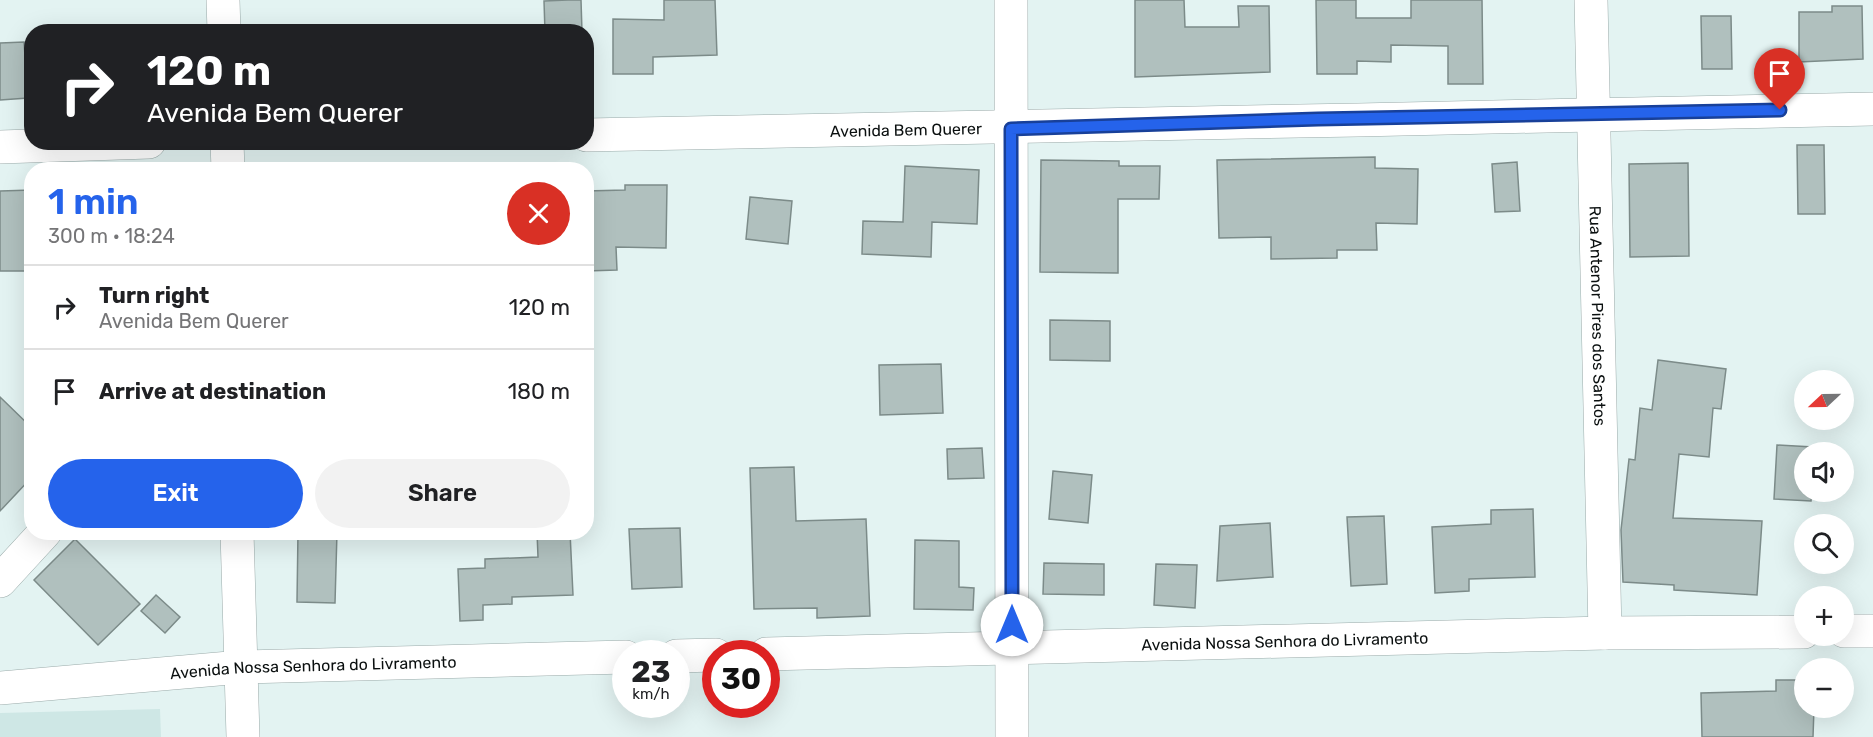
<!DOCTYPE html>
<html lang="en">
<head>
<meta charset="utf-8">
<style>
	:root { --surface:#fff; --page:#f2f2f2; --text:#202124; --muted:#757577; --line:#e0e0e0; --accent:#2563eb }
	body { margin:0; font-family:Rubik,sans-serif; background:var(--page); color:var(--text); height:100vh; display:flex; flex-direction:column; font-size:22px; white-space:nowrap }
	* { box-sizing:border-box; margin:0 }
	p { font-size:20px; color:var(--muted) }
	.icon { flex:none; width:33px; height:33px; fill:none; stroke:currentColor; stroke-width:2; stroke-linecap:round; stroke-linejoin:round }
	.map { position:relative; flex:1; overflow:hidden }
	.drawer { position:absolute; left:24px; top:162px; width:570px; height:378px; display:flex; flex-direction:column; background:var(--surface); border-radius:24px; box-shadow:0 6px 24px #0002 }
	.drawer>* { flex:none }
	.guide { position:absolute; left:24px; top:24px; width:570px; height:126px; border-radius:24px; box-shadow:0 6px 24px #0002; background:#202124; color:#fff; overflow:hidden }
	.needle { width:39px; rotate:248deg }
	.buttons { position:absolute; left:1794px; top:370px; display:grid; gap:12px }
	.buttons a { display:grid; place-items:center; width:60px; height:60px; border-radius:50%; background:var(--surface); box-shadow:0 6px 24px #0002; font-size:30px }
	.speed { position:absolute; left:612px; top:640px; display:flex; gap:12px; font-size:30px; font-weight:700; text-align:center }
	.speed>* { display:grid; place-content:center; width:78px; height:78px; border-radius:50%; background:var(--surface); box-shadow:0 6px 24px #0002; line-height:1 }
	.speed small { font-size:15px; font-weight:400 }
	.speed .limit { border:9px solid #d22; background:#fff; color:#111 }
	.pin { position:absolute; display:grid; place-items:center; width:51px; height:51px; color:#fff; margin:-62px -26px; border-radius:50% 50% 50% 0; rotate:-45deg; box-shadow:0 0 6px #0007 }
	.pin .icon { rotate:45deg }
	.me { position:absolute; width:66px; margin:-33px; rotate:0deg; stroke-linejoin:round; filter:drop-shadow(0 0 4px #0008) }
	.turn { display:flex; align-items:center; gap:21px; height:126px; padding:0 24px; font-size:27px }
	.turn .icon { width:78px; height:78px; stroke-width:2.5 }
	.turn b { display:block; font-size:42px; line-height:51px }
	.round { display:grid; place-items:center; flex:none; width:63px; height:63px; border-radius:32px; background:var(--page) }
	.overview { display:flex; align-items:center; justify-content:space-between; height:102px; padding:0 24px }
	h1 { font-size:36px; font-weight:600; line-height:45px; color:var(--accent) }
	.action { display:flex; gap:12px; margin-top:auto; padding:12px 24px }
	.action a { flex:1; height:69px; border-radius:36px; background:var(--accent); color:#fff; font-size:24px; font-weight:600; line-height:69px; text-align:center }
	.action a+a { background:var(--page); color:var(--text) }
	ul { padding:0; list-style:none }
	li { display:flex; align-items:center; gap:18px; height:84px; padding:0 24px; border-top:2px solid var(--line) }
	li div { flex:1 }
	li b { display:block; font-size:22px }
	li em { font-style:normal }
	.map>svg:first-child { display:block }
</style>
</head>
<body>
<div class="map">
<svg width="1873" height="737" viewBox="0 0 1873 737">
	<rect width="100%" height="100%" fill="#e3f3f2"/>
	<path fill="#cee7e5" d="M160,709l1,28h-161v-24z"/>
	<g fill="#b0c0be" stroke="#7c8b89" stroke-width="1.5">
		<path d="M568,0h13l1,32h-37l-1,-31z"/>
		<path d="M664,0h51l2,55 -64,2v17h-40v-55l51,1z"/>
		<path d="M1135,0h49l1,27h54l-1,-21h31l1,66 -135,5z"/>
		<path d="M1316,0h40v18h55v-18h71l1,84h-35v-38l-57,-1v17l-34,-1v13h-40z"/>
		<path d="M1832,6h30l1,53 -64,3v-50h33z"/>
		<path d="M1701,16h30l1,53h-30z"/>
		<path d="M24,42l4,56 -28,2v-57z"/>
		<path d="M1797,145h27l1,69h-27z"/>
		<path d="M1375,157v11l43,1 -1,55 -41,-1 1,27h-40v8l-66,1v-22l-52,1 -2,-78z"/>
		<path d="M1041,160l78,1v5h41l-1,33h-41v74l-78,-1z"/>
		<path d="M1517,162l3,49 -25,1 -3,-48z"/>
		<path d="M1688,163l1,93 -59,1 -1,-93z"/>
		<path d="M905,166l74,4 -2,54 -45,-2 -1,35 -69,-3 1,-33 40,1z"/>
		<path d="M625,185h42l-1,63 -50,-1 1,23 -31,1v-80l39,-1z"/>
		<path d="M32,190v81h-32v-80z"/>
		<path d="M750,197l42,4 -4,43 -42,-5z"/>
		<path d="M1050,320l60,1v40l-60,-1z"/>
		<path d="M1658,360l68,9 -5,40 -8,-1 -4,49 -30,-3 -6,64 89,3 -5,74 -83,-5v-5l-51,-3 -2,-52 8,-71 6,1 5,-52 12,2z"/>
		<path d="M941,364l2,49 -63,2 -1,-50z"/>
		<path d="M0,397l32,31v49l-32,34z"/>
		<path d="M1777,445l36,2v6h-9v39h8l-1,9 -37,-2z"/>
		<path d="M982,448l2,30 -36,1 -1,-30z"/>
		<path d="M794,467l2,54 70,-2 4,97 -53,2v-10l-63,1 -4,-141z"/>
		<path d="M1053,471l39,4 -4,48 -39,-4z"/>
		<path d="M1533,509l2,68 -66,2v12l-34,2 -3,-66 59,-3v-14z"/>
		<path d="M1384,516l3,68 -36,2 -4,-69z"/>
		<path d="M1270,523l3,54 -56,4 3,-55z"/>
		<path d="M680,528l2,59 -50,2 -3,-60z"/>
		<path d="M298,532h39l-2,71 -38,-1z"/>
		<path d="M537,532h33l3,63 -61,2v7l-29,1v15l-23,1 -2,-52 27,-1v-9l53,-2z"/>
		<path d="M75,539l65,65 -42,41 -64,-65z"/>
		<path d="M915,540l44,1v46l15,1 -1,22 -59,-1z"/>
		<path d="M1044,563l60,1v31l-61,-1z"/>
		<path d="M1156,564l41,1 -2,43 -41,-3z"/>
		<path d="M156,595l24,22 -15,16 -24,-22z"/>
		<path d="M1776,680h28v28h10l-1,29h-111l-1,-44 75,-2z"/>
	</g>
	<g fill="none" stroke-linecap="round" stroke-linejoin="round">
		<defs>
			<g id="minor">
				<path d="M223,0l1,32"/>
				<path d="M1011,0l1,737"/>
				<path id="s1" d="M1591,0l14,633"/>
				<path id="s2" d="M586,135c429,-6 858,-18 1287,-26"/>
				<path d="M227,142l1,28"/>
				<path d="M0,147l149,-5"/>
				<path d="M237,532l6,205"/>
				<path d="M0,581l45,-49"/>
				<path d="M1844,631h29"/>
				<path id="s3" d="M766,654l839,-21 199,-1"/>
				<path d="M676,656l40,-1"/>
				<path id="s4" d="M0,688l241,-21 385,-10"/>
			</g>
		</defs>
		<use href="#minor" stroke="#9babaa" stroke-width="34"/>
		<use href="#minor" stroke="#fff" stroke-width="33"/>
	</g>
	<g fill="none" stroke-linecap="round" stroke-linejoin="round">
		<defs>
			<path id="route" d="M1012,625l-1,-496 307,-10 462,-9"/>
		</defs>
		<use href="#route" stroke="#184099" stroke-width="15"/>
		<use href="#route" stroke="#2563eb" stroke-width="10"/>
	</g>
	<g text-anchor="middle" stroke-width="4.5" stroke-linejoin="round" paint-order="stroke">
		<g font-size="16" fill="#0a0f0f" stroke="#fff">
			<text dy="6" stroke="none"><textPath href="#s2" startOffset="320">Avenida Bem Querer</textPath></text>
			<text dy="6" stroke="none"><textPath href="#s1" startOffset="316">Rua Antenor Pires dos Santos</textPath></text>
			<text dy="6" stroke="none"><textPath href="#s3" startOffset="519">Avenida Nossa Senhora do Livramento</textPath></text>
			<text dy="6" stroke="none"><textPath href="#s4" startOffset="314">Avenida Nossa Senhora do Livramento</textPath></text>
		</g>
	</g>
</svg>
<div class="buttons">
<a><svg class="needle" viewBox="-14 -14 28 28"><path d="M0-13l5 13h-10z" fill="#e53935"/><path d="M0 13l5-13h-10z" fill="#757577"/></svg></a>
<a><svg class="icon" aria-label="sound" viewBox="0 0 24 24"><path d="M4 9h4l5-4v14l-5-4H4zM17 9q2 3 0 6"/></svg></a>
<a><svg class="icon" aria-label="search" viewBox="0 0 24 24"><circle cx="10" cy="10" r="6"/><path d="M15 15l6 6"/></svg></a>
<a>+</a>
<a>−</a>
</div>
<div class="speed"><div>23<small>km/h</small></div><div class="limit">30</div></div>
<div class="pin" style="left:1780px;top:110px;background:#d93025"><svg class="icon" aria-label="arrive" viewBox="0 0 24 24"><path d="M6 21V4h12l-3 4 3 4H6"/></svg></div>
<svg class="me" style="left:1012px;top:625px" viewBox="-20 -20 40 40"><circle r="19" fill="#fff"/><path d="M0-13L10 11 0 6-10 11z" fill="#2563eb"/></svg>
<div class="guide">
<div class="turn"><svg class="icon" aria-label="right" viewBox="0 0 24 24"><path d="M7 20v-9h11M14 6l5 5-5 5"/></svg><div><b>120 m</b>Avenida Bem Querer</div></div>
</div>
<section class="drawer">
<div class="overview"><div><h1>1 min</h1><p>300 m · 18:24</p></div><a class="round" style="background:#d93025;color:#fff"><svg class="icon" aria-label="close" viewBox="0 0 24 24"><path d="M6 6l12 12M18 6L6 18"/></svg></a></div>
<ul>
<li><svg class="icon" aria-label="right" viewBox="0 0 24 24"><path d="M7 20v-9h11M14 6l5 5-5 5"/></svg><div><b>Turn right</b><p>Avenida Bem Querer</p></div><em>120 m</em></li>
<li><svg class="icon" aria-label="arrive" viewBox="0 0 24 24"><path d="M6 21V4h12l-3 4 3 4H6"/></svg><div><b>Arrive at destination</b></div><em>180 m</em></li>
</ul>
<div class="action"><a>Exit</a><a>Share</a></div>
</section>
</div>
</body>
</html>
